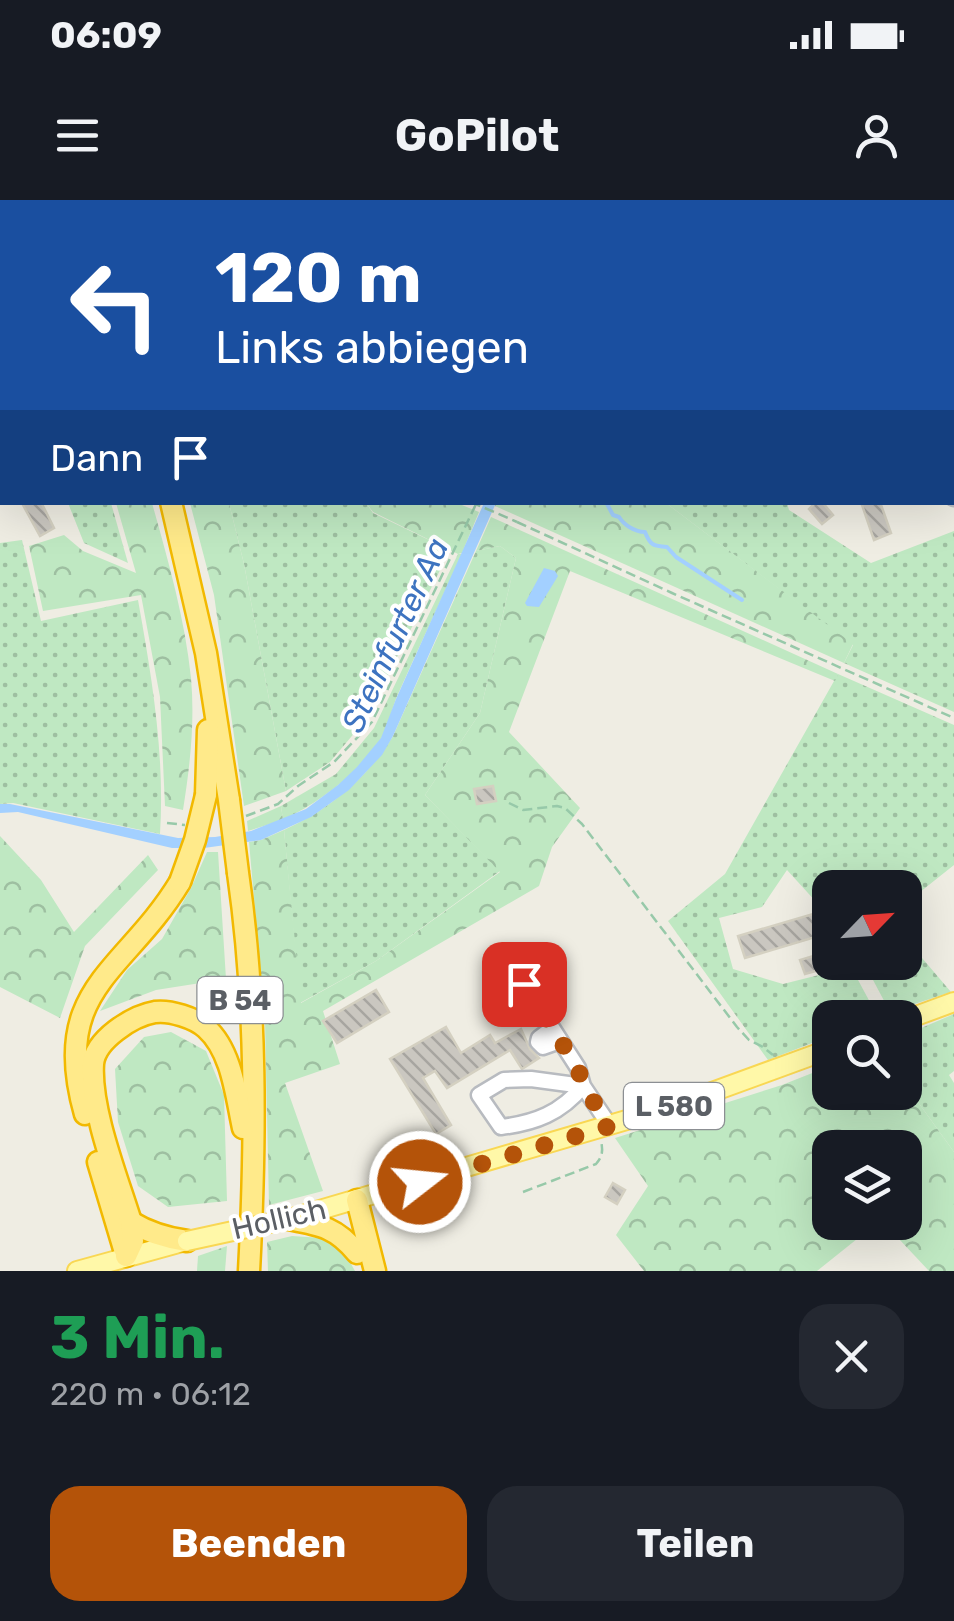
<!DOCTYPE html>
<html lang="de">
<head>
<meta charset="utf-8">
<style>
	:root { --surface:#171b24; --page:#242831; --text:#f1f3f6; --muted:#9ea1a6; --accent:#b45309 }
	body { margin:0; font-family:Rubik,sans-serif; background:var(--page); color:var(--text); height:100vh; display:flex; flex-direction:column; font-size:38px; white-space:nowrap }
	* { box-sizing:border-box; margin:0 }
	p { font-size:32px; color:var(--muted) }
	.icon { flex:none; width:55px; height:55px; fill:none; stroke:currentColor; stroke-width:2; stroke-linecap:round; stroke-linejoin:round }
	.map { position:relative; height:1071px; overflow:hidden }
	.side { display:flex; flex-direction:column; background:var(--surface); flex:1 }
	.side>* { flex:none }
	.top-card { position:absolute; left:0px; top:0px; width:955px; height:305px; box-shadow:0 10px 40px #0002; background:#1a4fa0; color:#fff; overflow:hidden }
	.needle { width:65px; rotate:65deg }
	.tools { position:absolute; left:812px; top:670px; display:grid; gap:20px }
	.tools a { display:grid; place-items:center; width:110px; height:110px; border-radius:20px; background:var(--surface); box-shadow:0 10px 40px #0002; font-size:50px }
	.pin { position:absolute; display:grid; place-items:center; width:85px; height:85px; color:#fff; margin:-42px; border-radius:20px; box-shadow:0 5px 15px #0006 }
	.me { position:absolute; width:110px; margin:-55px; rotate:74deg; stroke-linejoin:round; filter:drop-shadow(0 0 8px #0008) }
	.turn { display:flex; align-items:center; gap:35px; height:210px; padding:0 50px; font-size:45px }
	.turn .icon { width:130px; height:130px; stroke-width:2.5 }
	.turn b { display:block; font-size:70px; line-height:85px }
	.then { display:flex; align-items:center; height:95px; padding:0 50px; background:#0003; gap:20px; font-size:38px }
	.round { display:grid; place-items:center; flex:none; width:105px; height:105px; border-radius:30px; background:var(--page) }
	.overview { display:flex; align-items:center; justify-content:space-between; height:170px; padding:0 50px }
	h1 { font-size:60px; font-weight:700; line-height:75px; color:#1e9e55 }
	.primary-button { display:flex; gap:20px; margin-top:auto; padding:20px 50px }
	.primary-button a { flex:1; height:115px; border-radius:30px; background:var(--accent); color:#fff; font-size:40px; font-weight:700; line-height:115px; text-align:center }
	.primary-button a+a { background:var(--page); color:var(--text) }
	.status { display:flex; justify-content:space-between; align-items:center; height:70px; padding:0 50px; background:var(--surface); direction:ltr }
	.status svg { height:28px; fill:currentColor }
	header { display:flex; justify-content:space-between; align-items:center; height:130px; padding:0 50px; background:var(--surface); font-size:45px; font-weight:700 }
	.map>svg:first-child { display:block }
</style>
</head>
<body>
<div class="status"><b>06:09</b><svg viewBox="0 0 49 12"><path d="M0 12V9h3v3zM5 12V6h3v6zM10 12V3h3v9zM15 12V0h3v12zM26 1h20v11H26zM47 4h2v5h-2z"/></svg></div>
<header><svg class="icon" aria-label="menu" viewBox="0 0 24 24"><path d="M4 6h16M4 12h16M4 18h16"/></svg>GoPilot<svg class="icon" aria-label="person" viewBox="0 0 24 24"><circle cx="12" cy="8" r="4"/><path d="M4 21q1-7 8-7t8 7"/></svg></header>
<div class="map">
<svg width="954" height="1071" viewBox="0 0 954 1071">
	<defs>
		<pattern id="grass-dots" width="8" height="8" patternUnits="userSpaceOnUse" patternTransform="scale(2.5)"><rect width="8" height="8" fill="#bfe8c2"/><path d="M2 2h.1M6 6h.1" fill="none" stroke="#9ebfa1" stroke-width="1.8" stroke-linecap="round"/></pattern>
		<pattern id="forest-crowns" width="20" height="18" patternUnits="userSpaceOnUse" patternTransform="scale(2.5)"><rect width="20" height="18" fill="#bfe8c2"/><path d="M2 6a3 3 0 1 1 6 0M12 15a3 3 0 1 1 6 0" fill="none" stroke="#9ebfa1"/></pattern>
		<pattern id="building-back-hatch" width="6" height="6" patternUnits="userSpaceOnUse" patternTransform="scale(2.5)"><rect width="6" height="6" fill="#cac7c0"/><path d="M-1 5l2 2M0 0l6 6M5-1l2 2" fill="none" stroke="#a7a5a0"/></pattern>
	</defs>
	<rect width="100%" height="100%" fill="#efede3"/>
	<g fill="url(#grass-dots)">
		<path d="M817,0h137v188l-2,-186h-135z"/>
		<path d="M68,303h43l17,60 -44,-20z"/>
		<path d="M229,303h137l7,10 77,37 -83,168 -37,44 -44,29 -42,-227z"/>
		<path d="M666,303h121l2,7 82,53 83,-32v181l-110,-49 9,-18z"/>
		<path d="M22,340l19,81 97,-21c14,78 27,155 22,234l-147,-31 -13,1v-261z"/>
		<path d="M500,346l16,12 -36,155 -55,82 75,76 -124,90 -76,42 -16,-173c44,-20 83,-51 109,-94l83,-185z"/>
		<path d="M458,354h4c-21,46 -43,93 -64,140 -6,14 -9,30 -16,43 -20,35 -64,66 -99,83l-2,-14 55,-32 38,-46z"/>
		<path d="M838,474l116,51v140l-49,39v-16h-75v12l-2,-2 -10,6 -31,-34 -25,37 -43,11 14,51 50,15 68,-17 27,50 -48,1v18l-62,24 -100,-139 57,-47z"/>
		<path d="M905,738l46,54 -61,20 -26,-49 41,-1z"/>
		<path d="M954,814v57l-5,4 5,8v69l-49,-68v-49z"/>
	</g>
	<g fill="url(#forest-crowns)">
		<path d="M116,303h36c16,57 33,116 39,175 4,44 -1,88 -8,132l-18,-4 -5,-109 -19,-102 -98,16 -14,-65 35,-11 19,16 53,22z"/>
		<path d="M190,303h39l15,61 42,227 -42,15 -30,-211z"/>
		<path d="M366,303h91l22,9 -17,41 -4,1 -85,-42z"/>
		<path d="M496,303h170l187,141 -9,19 -349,-157z"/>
		<path d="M491,317l347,157 -3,7 -265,-110 -61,161 71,76 -28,39 -13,39 -216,125 17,53 -55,19 38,108 -54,14 -4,-183 -16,-180 12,-2 23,-10 17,173 75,-42 124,-89 -75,-77 55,-82 36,-155 -16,-12 -24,5z"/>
		<path d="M281,606l2,14 -35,11 -1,-10z"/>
		<path d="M0,636l41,44 33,52 74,-77 10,15 -73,76 -25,72 -60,-31z"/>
		<path d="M207,652h11l8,127 -70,11 -56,21 27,-41 35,-31 29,-51z"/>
		<path d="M171,832l35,19 18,44 3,106 -59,6 -30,-21 -20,-64 -3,-53 29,-32z"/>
		<path d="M830,866v26h75v-8l49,68v119h-25l-45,-48 21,-1v-74h-75v74l47,1 -60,48h-173l-28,-36 32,-49 -33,-48 167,-53z"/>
		<path d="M292,1036l30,2 20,10 13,23h-87l-1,-29z"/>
		<path d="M227,1046l-2,25h-28l1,-15z"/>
	</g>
	<g fill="#a3d0ff">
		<path d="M484,303h12l-103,233 -11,19 -33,35 -38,27 -50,23 -57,8h-32l-154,-36 -18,1v-9h10l168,34 37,-1 36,-6 55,-22 32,-24 19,-18 24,-29 15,-39z"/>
		<path d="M544,368l11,3 3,5 -19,31 -12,-1 -2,-3z"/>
	</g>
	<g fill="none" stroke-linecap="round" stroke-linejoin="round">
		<g stroke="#a3d0ff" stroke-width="4">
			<path d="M568,0l21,2"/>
			<path d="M603,302l4,2 6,11 6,2c5,8 16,15 26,15 5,13 8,14 22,15l9,10 66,43"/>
		</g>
	</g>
	<g fill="url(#building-back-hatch)" stroke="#d4d0c1" stroke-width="2.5">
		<path d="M28,302h13l13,26 -14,8 -17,-31z"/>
		<path d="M816,302h6l11,13 -11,9 -13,-15z"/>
		<path d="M861,302h19l11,31 -17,7z"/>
		<path d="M493,586l3,15 -19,3 -3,-15z"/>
		<path d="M813,714l6,22 -74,22 -7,-22z"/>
		<path d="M830,751v16l-25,7 -5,-14z"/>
		<path d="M376,790l13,22 -52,31 -14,-22z"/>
		<path d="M446,827l15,26 29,-18 5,8 26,-14 9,20 9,9 -17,11 -12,-19 -63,38 -12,-17 -12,7 28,47 -15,9 -46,-75z"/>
		<path d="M613,983l12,7 -8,14 -12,-7z"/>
	</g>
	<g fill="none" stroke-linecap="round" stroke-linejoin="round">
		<defs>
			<g id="minor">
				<path d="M302,0l3,2"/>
				<path d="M197,2l5,-2"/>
				<path d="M0,21l2,1"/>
				<path d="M952,297l2,1"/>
				<path d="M524,784l54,84 5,18c-22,27 -48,37 -82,41l-22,-32 25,-15 27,-1 52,7 27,40"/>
				<path d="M554,832h-7l-8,6 -1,4 5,5 17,-6"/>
			</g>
			<g id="major">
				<path d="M905,820l49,-18"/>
				<path d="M289,1019l382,-112 159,-58"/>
				<path d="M77,1071l109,-30"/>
			</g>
			<g id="highway">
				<path d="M83,0l1,2"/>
				<path d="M171,302l35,151 23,147"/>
				<path d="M206,595l2,-65"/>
				<path d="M238,673c19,132 18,265 11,398"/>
				<path d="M85,914c-36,-126 40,-141 95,-232"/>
				<path d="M98,962l26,87"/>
				<path d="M357,1000l18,71"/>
				<path d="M288,1019c32,6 48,8 69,34"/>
				<path d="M131,1022c18,11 34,16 56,19"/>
				<path d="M126,1056l7,-15 -2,-19c-14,-45 -41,-113 -38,-158 2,-24 39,-48 62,-52 15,-2 40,6 51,16 26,23 30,68 37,100"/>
			</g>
		</defs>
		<use href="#minor" stroke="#b8bbc0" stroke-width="19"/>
		<use href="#major" stroke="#f9d753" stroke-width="22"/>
		<use href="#highway" stroke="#f2b900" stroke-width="25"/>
		<g stroke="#97c9a9" stroke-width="2.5" stroke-dasharray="10 5" stroke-linecap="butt">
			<path d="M0,119h2"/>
			<path d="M952,253l2,-1"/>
			<path d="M517,322l155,71 282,125"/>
			<path d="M509,603l14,7 34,-4 8,2 17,16 155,203 12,13 14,7 10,8"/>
			<path d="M246,616l32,-12 20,-18 36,-24 38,-40 105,-220"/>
			<path d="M167,623l18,2"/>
			<path d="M523,992l73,-28c7,-8 7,-13 5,-24"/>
		</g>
		<use href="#minor" stroke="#fff" stroke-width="14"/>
		<use href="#major" stroke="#fff8a8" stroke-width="18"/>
		<use href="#highway" stroke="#ffea8a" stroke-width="20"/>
		<defs>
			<path id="major-bridge" d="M187,1041l101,-22"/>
			<g id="highway-bridge">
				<path d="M229,600l9,73"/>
				<path d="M180,682l15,-42 11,-45"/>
			</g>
		</defs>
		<use href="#major-bridge" stroke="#f9d753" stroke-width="22" stroke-linecap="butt"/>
		<use href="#highway-bridge" stroke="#f2b900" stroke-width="25" stroke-linecap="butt"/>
		<path stroke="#97c9a9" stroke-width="2.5" stroke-dasharray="10 5" stroke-linecap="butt" d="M471,302l46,20"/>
		<use href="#major-bridge" stroke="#fff8a8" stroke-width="18"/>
		<use href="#highway-bridge" stroke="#ffea8a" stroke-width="20"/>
	</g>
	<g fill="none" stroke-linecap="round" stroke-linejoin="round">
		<path stroke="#b45309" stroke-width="18" stroke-dasharray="0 32.4" d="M420,982l190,-56 -27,-40 -5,-18 -54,-84"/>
	</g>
	<g text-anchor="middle" stroke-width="8" stroke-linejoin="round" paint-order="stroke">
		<g fill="#fff" stroke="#8c8f93" stroke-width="2.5">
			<rect x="197.5" y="777" width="85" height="46" rx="8"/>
			<rect x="624" y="883" width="100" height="46" rx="8"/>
		</g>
		<g font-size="28" font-weight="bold" fill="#5b5f65">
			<text x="240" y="810">B 54</text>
			<text x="674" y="916">L 580</text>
		</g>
		<g font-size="30" fill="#5b5f65" stroke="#fff">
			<text transform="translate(279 1019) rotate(-13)" y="10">Hollich</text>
		</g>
		<g font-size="32" font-style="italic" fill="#3d73c0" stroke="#fff">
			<text transform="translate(395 435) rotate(-65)" y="11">Steinfurter Aa</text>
		</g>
	</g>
</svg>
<div class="tools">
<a><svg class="needle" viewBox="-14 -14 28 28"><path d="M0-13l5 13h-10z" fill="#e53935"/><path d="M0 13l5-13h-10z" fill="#9ea1a6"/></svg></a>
<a><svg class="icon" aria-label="search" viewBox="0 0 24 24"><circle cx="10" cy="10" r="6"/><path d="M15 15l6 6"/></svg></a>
<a><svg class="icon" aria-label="layers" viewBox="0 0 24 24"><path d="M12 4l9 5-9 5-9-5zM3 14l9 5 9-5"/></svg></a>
</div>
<div class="pin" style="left:524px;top:784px;background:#d93025"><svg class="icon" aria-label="arrive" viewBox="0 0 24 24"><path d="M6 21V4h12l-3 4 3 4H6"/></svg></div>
<svg class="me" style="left:420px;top:982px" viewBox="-20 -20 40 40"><circle r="17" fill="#b45309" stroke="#fff" stroke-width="3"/><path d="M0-11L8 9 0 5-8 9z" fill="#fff"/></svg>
<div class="top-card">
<div class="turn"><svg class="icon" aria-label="left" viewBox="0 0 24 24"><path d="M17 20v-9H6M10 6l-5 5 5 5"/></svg><div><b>120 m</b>Links abbiegen</div></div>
<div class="then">Dann<svg class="icon" aria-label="arrive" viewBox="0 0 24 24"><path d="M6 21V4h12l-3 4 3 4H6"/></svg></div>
</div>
</div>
<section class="side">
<div class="overview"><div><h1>3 Min.</h1><p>220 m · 06:12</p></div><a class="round"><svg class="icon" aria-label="close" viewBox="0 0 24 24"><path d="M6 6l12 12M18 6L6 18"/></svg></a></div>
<div class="primary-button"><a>Beenden</a><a>Teilen</a></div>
</section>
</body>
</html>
